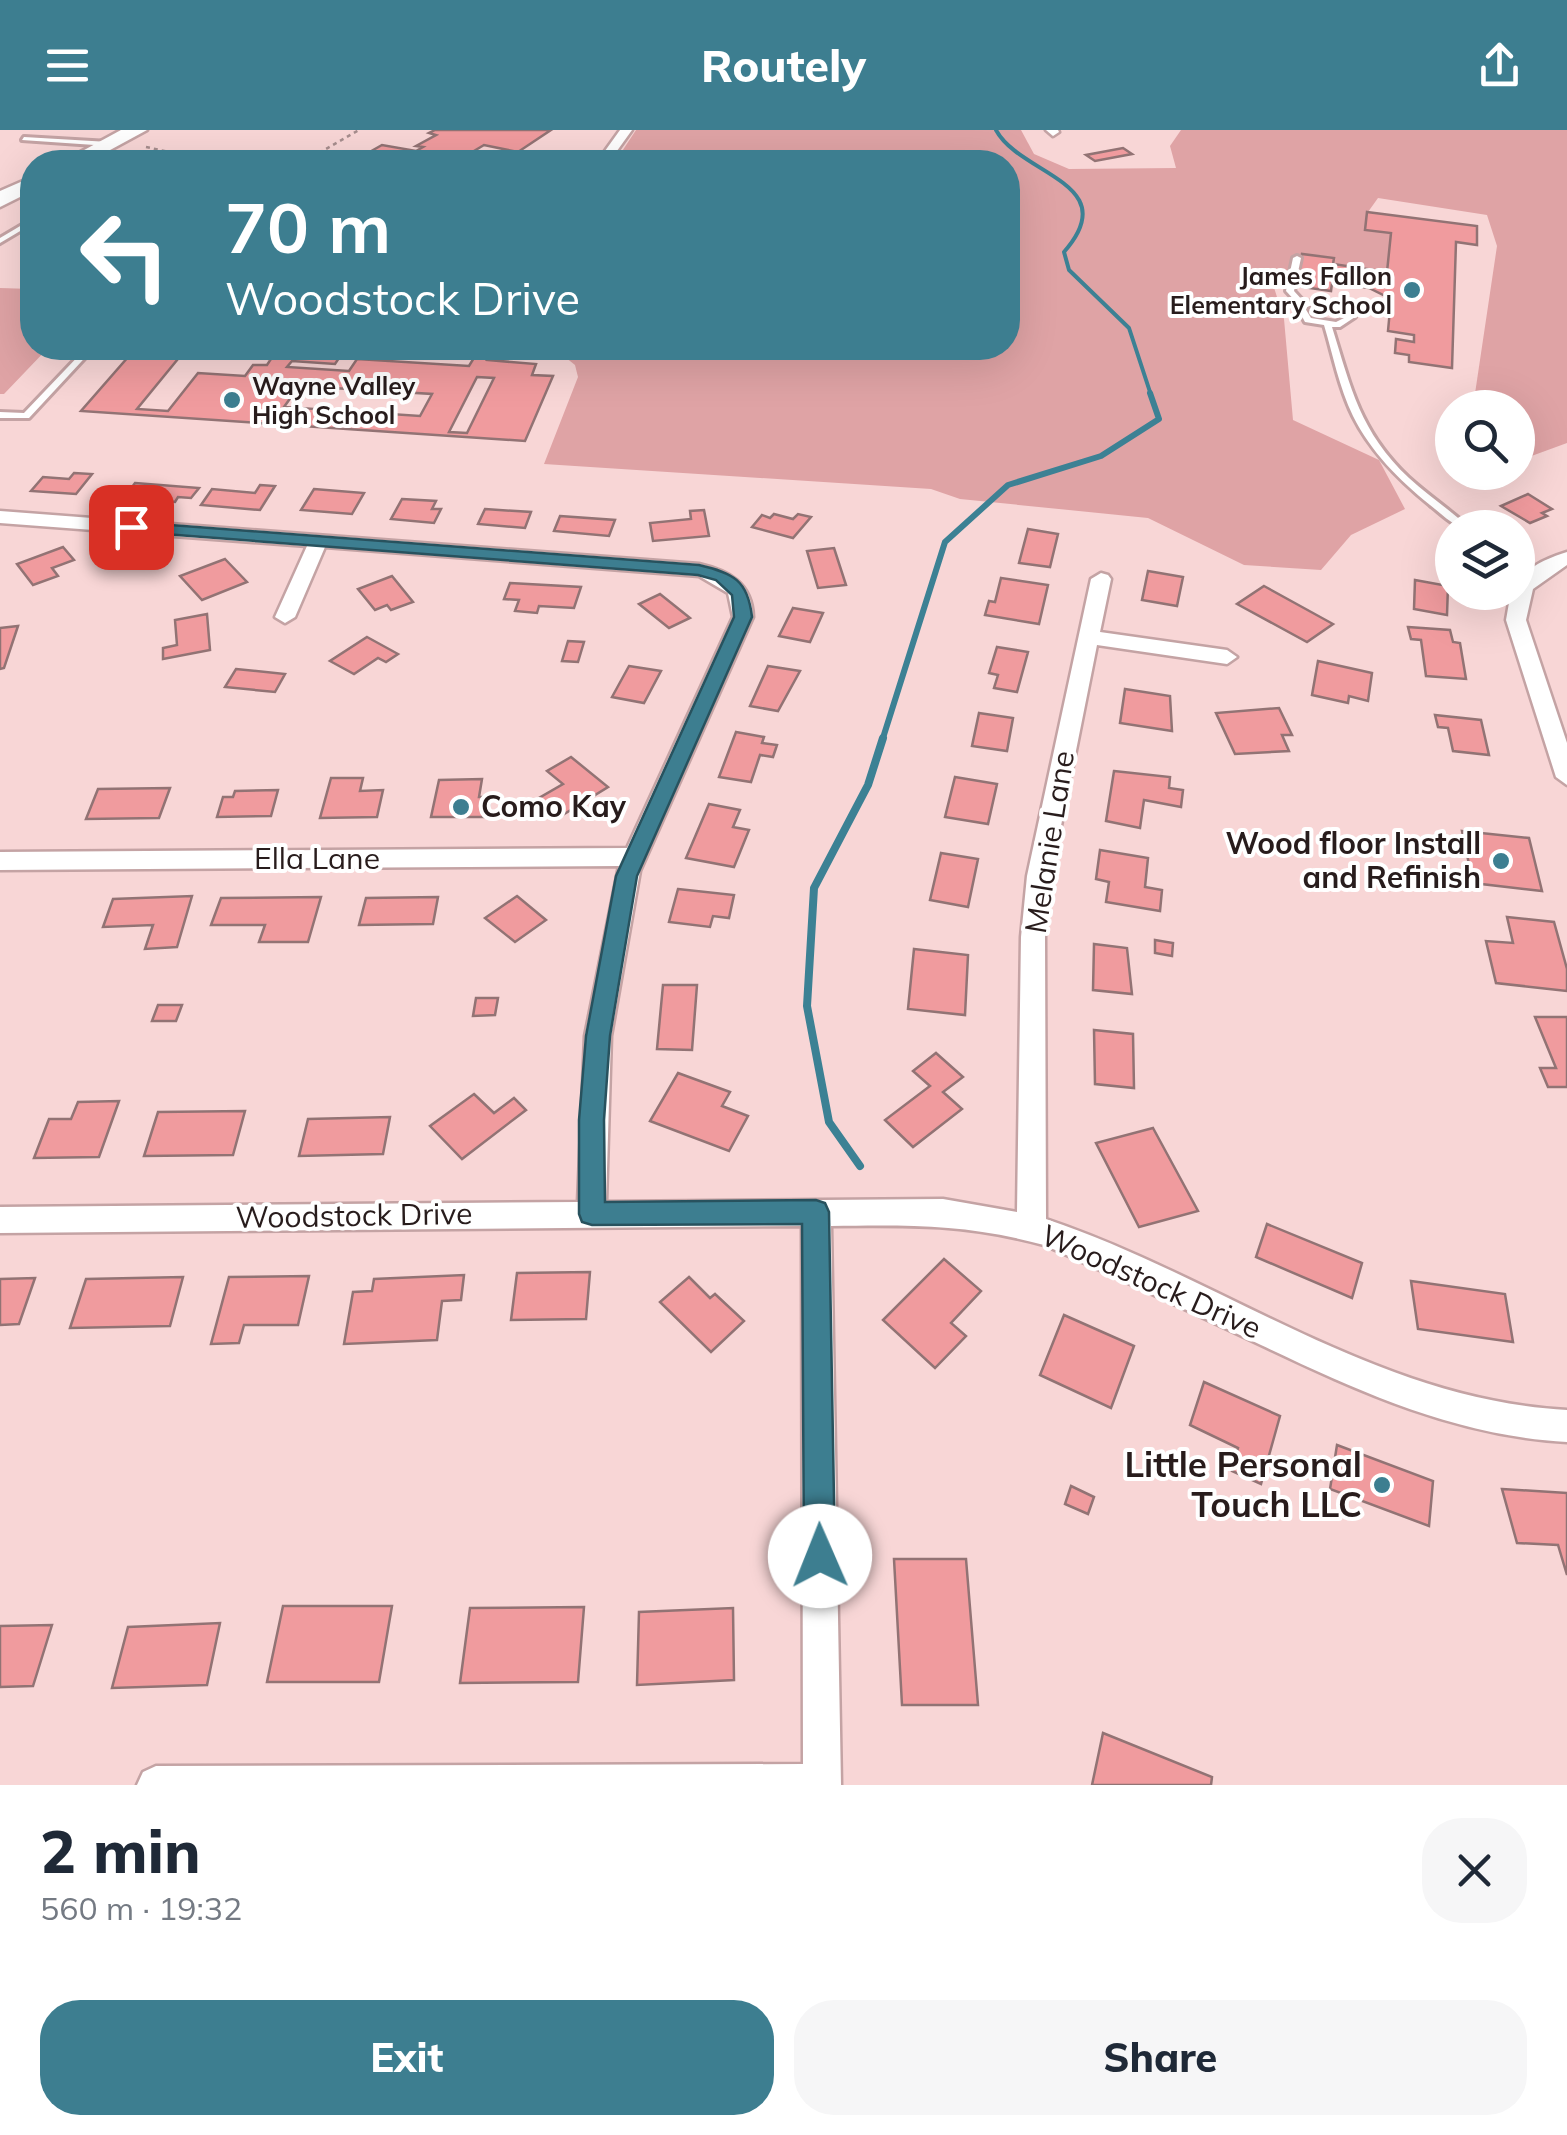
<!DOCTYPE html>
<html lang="en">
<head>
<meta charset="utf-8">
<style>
	:root { --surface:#fff; --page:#f6f6f7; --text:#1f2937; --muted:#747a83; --accent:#3d7e90 }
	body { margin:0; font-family:Mulish,sans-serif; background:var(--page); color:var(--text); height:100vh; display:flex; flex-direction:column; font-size:38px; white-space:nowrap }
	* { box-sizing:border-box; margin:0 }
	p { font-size:32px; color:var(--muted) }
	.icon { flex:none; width:55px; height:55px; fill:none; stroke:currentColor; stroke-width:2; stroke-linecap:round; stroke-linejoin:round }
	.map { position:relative; height:1655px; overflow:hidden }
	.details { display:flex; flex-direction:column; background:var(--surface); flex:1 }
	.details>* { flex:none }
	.banner { position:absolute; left:20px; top:20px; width:1000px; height:210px; border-radius:40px; box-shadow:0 10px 40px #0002; background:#3d7e90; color:#fff; overflow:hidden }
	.tools { position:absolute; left:1435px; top:260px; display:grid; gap:20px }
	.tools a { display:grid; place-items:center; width:100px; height:100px; border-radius:50%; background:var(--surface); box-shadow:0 10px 40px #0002; font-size:50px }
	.pin { position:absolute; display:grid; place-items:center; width:85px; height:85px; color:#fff; margin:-42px; border-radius:20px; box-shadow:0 5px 15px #0006 }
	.me { position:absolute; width:110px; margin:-55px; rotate:359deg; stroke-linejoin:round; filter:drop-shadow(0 0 8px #0008) }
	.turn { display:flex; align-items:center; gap:35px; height:210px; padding:0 40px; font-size:45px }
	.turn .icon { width:130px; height:130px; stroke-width:2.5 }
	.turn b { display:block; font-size:70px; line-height:85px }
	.round { display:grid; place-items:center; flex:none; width:105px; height:105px; border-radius:40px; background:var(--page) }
	.head { display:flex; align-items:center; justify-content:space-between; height:170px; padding:0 40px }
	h1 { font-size:60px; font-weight:800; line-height:75px }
	.primary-button { display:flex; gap:20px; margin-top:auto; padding:20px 40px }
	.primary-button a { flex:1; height:115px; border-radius:40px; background:var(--accent); color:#fff; font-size:40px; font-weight:800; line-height:115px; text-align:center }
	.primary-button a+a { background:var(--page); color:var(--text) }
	header { display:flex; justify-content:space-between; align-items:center; height:130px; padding:0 40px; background:var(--accent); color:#fff; font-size:45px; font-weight:800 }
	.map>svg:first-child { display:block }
</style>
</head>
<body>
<header><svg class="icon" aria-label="menu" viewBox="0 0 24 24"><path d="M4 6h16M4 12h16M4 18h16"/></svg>Routely<svg class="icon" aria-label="share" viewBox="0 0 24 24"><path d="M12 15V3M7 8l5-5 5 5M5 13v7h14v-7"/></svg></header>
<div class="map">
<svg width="1567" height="1655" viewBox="0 0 1567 1655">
	<rect width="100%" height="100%" fill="#f8d6d6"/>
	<g fill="#dfa3a5">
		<path d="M636,0h385l13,24 35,15 107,-1 -6,-22 11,-16h386v313l-49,18v-53l-45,-1 24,-161 -10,-31 -109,-17 -10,14 -3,18 26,3 -4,39 -54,-8 1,-6 -36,20 -28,-3 14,44 9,101 86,40 26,49 -54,26 -30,35 -77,-5 -96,-47 -188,-19 -29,-10 -387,-25 34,-87 -3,-12 -10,-8 4,-9h439v-186h-393z"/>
		<path d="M0,158l32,1v59h16l-44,46h-4z"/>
	</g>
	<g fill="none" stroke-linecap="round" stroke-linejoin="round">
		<path stroke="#3c8194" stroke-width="4" d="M996,0c24,45 129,53 68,122l5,18 60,58 22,67"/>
		<path stroke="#3c8194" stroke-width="6" d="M882,611l63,-199 63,-57 93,-29 58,-37 -9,-26"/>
		<path stroke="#3c8194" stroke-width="8" d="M860,1036l-31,-44 -22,-116 7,-118 54,-103 15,-47"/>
	</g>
	<g fill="#f09b9e" stroke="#927374" stroke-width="2.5" fill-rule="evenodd">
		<path d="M435,0h116l-33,22 -34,-7 -25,15 10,2h-117l30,-17 34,6 7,-4 -7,-1 20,-11 -7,-2z"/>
		<path d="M1123,18l9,6 -37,7 -9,-6z"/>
		<path d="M1367,82l110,14v19l-21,-3 -4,126 -43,-6v-7l-14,-2 1,-14 18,3v-7l-26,-4 3,-32 -22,-11 -37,-5 -1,8 -35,-5 6,-32 32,4 -1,6 54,8 4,-39 -26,-3z"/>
		<path d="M136,218h245l-3,3 -33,-2 -10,15 -43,-3 -5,6 62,4 8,-12 112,7 11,-18h36l-24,1 -5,11 49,4 -4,11 21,1 -28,65 -444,-30zM182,224l89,5 -4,6h-14l-8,11 -47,-3 -30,38 -31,-2zM477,247l17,1 -27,55 -18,-1zM299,256l133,8 -12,22 -136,-9z"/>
		<path d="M74,343l18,1 -16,20 -45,-3 12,-14 26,2z"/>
		<path d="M135,353l64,5 -8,10 -13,-1 -3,5 -51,-4z"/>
		<path d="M260,355l15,1 -15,24 -59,-5 11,-16 43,4z"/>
		<path d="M314,359l50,4 -12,21 -51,-4z"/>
		<path d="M1528,364l24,15 -10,4 5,3 -17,7 -29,-17z"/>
		<path d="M402,369l34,2 -4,8h9l-7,14 -43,-4z"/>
		<path d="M485,379l46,3 -6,16 -47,-4z"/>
		<path d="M704,380l5,26 -56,5 -3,-18 41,-4 -1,-8z"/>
		<path d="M774,384l19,5 5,-5 13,3 -18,21 -41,-11 10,-12 8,3z"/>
		<path d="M560,386l55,4 -6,16 -55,-5z"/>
		<path d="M1028,399l30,5 -8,33 -31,-4z"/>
		<path d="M63,417l11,13 -22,8 6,8 -25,9 -16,-21z"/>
		<path d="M834,418l12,37 -28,3 -11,-37z"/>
		<path d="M225,429l22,23 -45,18 -22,-24z"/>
		<path d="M1148,441l35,6 -6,29 -35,-6z"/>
		<path d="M392,446l21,26 -22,8 -4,-5 -12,5 -17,-21z"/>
		<path d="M1001,448l47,7 -9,39 -54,-9 4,-14 6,1z"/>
		<path d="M1415,450l33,6 -1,29 -33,-6z"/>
		<path d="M510,453l71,4 -7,21 -35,-2 -2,7 -22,-2 4,-11 -15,-1z"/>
		<path d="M1264,456l69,38 -26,18 -70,-38z"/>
		<path d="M660,464l30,24 -21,10 -30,-24z"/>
		<path d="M793,478l30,5 -13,29 -31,-6z"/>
		<path d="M207,484l3,36 -47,9v-11l14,-3 -2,-25z"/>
		<path d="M18,496l-14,42 -4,1v-41z"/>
		<path d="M1408,497l42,3 3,12 7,1 6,36 -40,-3 -5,-36 -10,-1z"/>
		<path d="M367,507l31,17 -12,8 -8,-4 -24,16 -24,-13z"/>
		<path d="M568,511l16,1 -6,20 -16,-1z"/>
		<path d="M997,517l31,5 -11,40 -23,-4 4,-13 -9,-2z"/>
		<path d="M1318,531l54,12 -4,28 -19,-5 -1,7 -36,-8z"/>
		<path d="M629,536l32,5 -17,32 -32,-6z"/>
		<path d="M768,536l32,5 -22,40 -28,-5z"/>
		<path d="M236,539l49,5 -10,18 -50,-5z"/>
		<path d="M1125,559l45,7 2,35 -52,-8z"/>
		<path d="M1279,578l13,27h-10l7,16 -54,3 -19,-41z"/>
		<path d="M979,583l34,5 -6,33 -35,-5z"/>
		<path d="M1435,585l46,5 8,35 -36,-4 -5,-23 -10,-1z"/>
		<path d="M736,602l28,5 -2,6 15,2 -4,12 -13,-2 -9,27 -32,-5z"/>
		<path d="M571,627l37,30 -47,29 -22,-18 24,-14 -16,-13z"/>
		<path d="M1114,641l56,6 -1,11 14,2 -2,17 -37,-7 -4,28 -34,-7z"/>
		<path d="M955,647l42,7 -9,40 -43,-7z"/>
		<path d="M331,648h32l-3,13 23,-1 -6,27 -57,1z"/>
		<path d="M482,649l-3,18h12l-4,20h-56l8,-37z"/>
		<path d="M170,658l-11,30 -73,1 12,-30z"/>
		<path d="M278,660l-7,26 -54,1 6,-20h10l2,-6z"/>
		<path d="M709,674l31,6 -7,17 16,3 -15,37 -48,-9z"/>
		<path d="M1462,701l67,7 13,53 -69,-8z"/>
		<path d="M1100,720l48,8 -3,29 17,3 -2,21 -54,-9 3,-20 -13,-3z"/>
		<path d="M941,723l37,6 -10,48 -38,-7z"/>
		<path d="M678,759l56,6 -5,23 -16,-2 -3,11 -41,-5z"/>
		<path d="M192,766l-15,51 -32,2 8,-24 -50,2 10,-28z"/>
		<path d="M517,766l29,24 -31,22 -30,-24z"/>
		<path d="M321,767l-13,45h-49l6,-17h-54l10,-27z"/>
		<path d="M438,767l-5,27 -74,1 7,-27z"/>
		<path d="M1507,787l47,5 13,47v22l-71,-8 -10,-42 27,2z"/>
		<path d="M1155,810l18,3 -1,13 -17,-3z"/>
		<path d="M1094,814l33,4 5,46 -39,-4z"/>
		<path d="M914,819l54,6 -3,60 -57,-6z"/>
		<path d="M663,855h34l-5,65 -35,-1z"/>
		<path d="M476,868h22l-3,17 -22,1z"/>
		<path d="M158,875h24l-6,16h-24z"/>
		<path d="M1535,887h32v70h-19l-8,-19h16z"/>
		<path d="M1094,900l39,4 1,54 -39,-4z"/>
		<path d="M936,923l27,24 -20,15 19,17 -49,38 -28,-27 45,-34 -17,-15z"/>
		<path d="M678,943l52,19 -8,14 26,10 -19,35 -79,-30z"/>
		<path d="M474,964l20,19 20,-15 12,12 -64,49 -32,-33z"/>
		<path d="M119,971l-20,56 -65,1 15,-39h22l7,-17z"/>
		<path d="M245,981l-12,44 -89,1 14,-44z"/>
		<path d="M390,987l-7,37 -84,2 9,-37z"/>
		<path d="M1153,998l45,83 -59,16 -43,-84z"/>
		<path d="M1267,1094l95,39 -10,35 -96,-41z"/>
		<path d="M944,1129l37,32 -30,32 15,13 -31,32 -52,-48z"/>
		<path d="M590,1142l-4,47 -75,1 6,-47z"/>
		<path d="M464,1145l-3,25 -19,1 -5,39 -93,4 9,-52 19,-1 2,-12z"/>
		<path d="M309,1146l-11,49h-54l-5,18 -28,1 18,-67z"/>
		<path d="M183,1147l-13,49 -100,2 16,-49z"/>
		<path d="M689,1147l21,21 5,-4 29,27 -33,31 -51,-50z"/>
		<path d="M35,1148l-16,46 -19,1v-46z"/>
		<path d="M1411,1151l94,13 8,48 -95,-13z"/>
		<path d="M1064,1185l70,31 -23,62 -71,-33z"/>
		<path d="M1204,1252l76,34 -19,68 -29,-13 6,-23 -48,-23z"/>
		<path d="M1337,1315l96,36 -4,45 -99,-37z"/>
		<path d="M1071,1356l23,11 -6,17 -23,-10z"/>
		<path d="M1502,1359l65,4v82l-9,-30 -41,-2z"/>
		<path d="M894,1429h72l12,146h-76z"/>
		<path d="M283,1476h109l-13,76h-112z"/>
		<path d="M584,1477l-6,75 -118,1 10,-75z"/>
		<path d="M733,1478l1,72 -97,5 2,-73z"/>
		<path d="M220,1493l-13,62 -95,3 16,-61z"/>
		<path d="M52,1495l-19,61 -33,1v-61z"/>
		<path d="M1103,1603l109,44 -1,8h-119z"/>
	</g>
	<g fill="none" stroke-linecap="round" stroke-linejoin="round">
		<defs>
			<g id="lane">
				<path d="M24,7l85,5 3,2 -3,2 -87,-6z"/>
				<path d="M32,89v5l-32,19v-5z"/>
				<path d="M1297,126l4,2 -7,33 11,12c21,-8 35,-1 50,14l-15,10h-8c19,61 28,105 77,151 20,18 42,33 61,50 -16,0 -27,-13 -40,-23 -31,-25 -59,-53 -77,-89 -14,-29 -20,-61 -29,-91l-19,-3 -8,-15 2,-2 -13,-14 7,-33zM1314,174l21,2 11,11 -10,5 -25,-4 -6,-10z"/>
				<path d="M86,218h8l-65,70h-29v-6l24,1z"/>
				<path d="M1518,432l17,11v4h-6l-11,-8z"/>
			</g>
			<g id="street">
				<path d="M620,0h12l-23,32h-12z"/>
				<path d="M1046,0h12l1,2 -6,4z"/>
				<path d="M0,381l699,53c30,7 53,19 54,53l-113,254 -29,165 -5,166 337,-3 74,13 4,-275 6,-61 64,-297 10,-6 7,2 3,4 -11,53 127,18 10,7 -10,7 -130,-19 -46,231 -6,61 1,282c176,59 330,181 521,191v32c-111,-6 -207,-50 -306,-97 -72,-34 -144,-68 -217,-100 -78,-21 -133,-20 -213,-19l10,559h-704l6,-13 13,-6 647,-2 -1,-538 -802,7v-26l578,-5 7,-166 34,-170 -619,4v-18l627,-4 106,-231 -5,-24 -29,-17 -374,-29 -30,70 -10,6 -10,-6 32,-71 -307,-23z"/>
				<path d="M1567,422v13l-34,24 -7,31 41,123v42l-11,-8 -50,-157 4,-23 8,-5c0,-23 30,-34 49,-40z"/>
			</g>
			<g id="primary">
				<path d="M121,0h26l-59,32h-26z"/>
				<path d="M32,47v14l-32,16v-16z"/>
			</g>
		</defs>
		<use href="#lane" stroke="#c4a3a4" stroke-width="6"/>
		<use href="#street" stroke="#c4a3a4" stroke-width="5"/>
		<use href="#primary" stroke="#c4a3a4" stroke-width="5"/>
		<g stroke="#a68d8d" stroke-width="2.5" stroke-dasharray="4 4" stroke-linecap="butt">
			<path d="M146,17l70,15"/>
			<path d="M243,32l20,-7 42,6 54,-31"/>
		</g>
		<use href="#lane" fill="#fff" fill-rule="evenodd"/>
		<use href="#street" fill="#fff" fill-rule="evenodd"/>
		<use href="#primary" fill="#fff" fill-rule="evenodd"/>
	</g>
	<path fill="#3d7e90" stroke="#28525e" stroke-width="2.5" d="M131,392l568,43c34,8 49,15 53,52l-115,259 -27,160 -6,84 1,82 211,-2 9,3 4,9 6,344 -4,10 -11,5 -11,-5 -5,-10 -2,-332 -210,1 -10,-3 -3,-8v-94l7,-84 30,-160 118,-259 -2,-22 -16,-15 -18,-5 -573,-44 -2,-4z"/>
	<g fill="#3d7e90" stroke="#fff" stroke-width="4">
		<circle cx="1412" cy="160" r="10"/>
		<circle cx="232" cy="270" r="10"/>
		<circle cx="461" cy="677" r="10"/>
		<circle cx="1501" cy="731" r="10"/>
		<circle cx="1382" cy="1355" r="10"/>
	</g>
	<g text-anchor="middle" stroke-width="8" stroke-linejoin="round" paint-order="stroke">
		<g font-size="25" font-weight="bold" fill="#281c1c" stroke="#fff" text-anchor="end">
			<text x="1392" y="155">James Fallon<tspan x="1392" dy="29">Elementary School</tspan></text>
			<text x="252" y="265" text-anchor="start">Wayne Valley<tspan x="252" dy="29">High School</tspan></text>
		</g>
		<g font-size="30" font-weight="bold" fill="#281c1c" stroke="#fff" text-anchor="start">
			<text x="481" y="687">Como Kay</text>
			<text x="1481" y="724" text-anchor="end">Wood floor Install<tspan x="1481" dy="34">and Refinish</tspan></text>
		</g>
		<g font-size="30" fill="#281c1c" stroke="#fff">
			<text transform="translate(1050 712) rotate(-81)" y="10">Melanie Lane</text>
			<text x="317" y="739">Ella Lane</text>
			<text transform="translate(354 1086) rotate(-1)" y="10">Woodstock Drive</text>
			<text transform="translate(1151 1152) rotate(24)" y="10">Woodstock Drive</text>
		</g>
		<g font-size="35" font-weight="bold" fill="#281c1c" stroke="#fff" text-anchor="end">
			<text x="1362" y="1347">Little Personal<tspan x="1362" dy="40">Touch LLC</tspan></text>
		</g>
	</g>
</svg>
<div class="tools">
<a><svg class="icon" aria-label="search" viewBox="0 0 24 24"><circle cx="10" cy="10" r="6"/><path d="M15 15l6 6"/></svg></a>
<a><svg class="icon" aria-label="layers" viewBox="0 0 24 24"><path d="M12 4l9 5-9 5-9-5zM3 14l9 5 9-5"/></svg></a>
</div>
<div class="pin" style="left:131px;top:397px;background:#d93025"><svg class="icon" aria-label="arrive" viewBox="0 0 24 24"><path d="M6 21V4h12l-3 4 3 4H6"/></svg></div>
<svg class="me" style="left:820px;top:1426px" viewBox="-20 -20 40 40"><circle r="19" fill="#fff"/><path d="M0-13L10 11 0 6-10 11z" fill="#3d7e90"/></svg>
<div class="banner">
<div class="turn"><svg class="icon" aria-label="left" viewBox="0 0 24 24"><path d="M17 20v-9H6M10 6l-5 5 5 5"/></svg><div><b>70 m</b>Woodstock Drive</div></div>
</div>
</div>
<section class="details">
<div class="head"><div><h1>2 min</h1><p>560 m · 19:32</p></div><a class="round"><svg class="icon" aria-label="close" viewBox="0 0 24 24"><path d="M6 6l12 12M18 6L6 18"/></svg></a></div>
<div class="primary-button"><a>Exit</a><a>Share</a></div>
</section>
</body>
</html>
